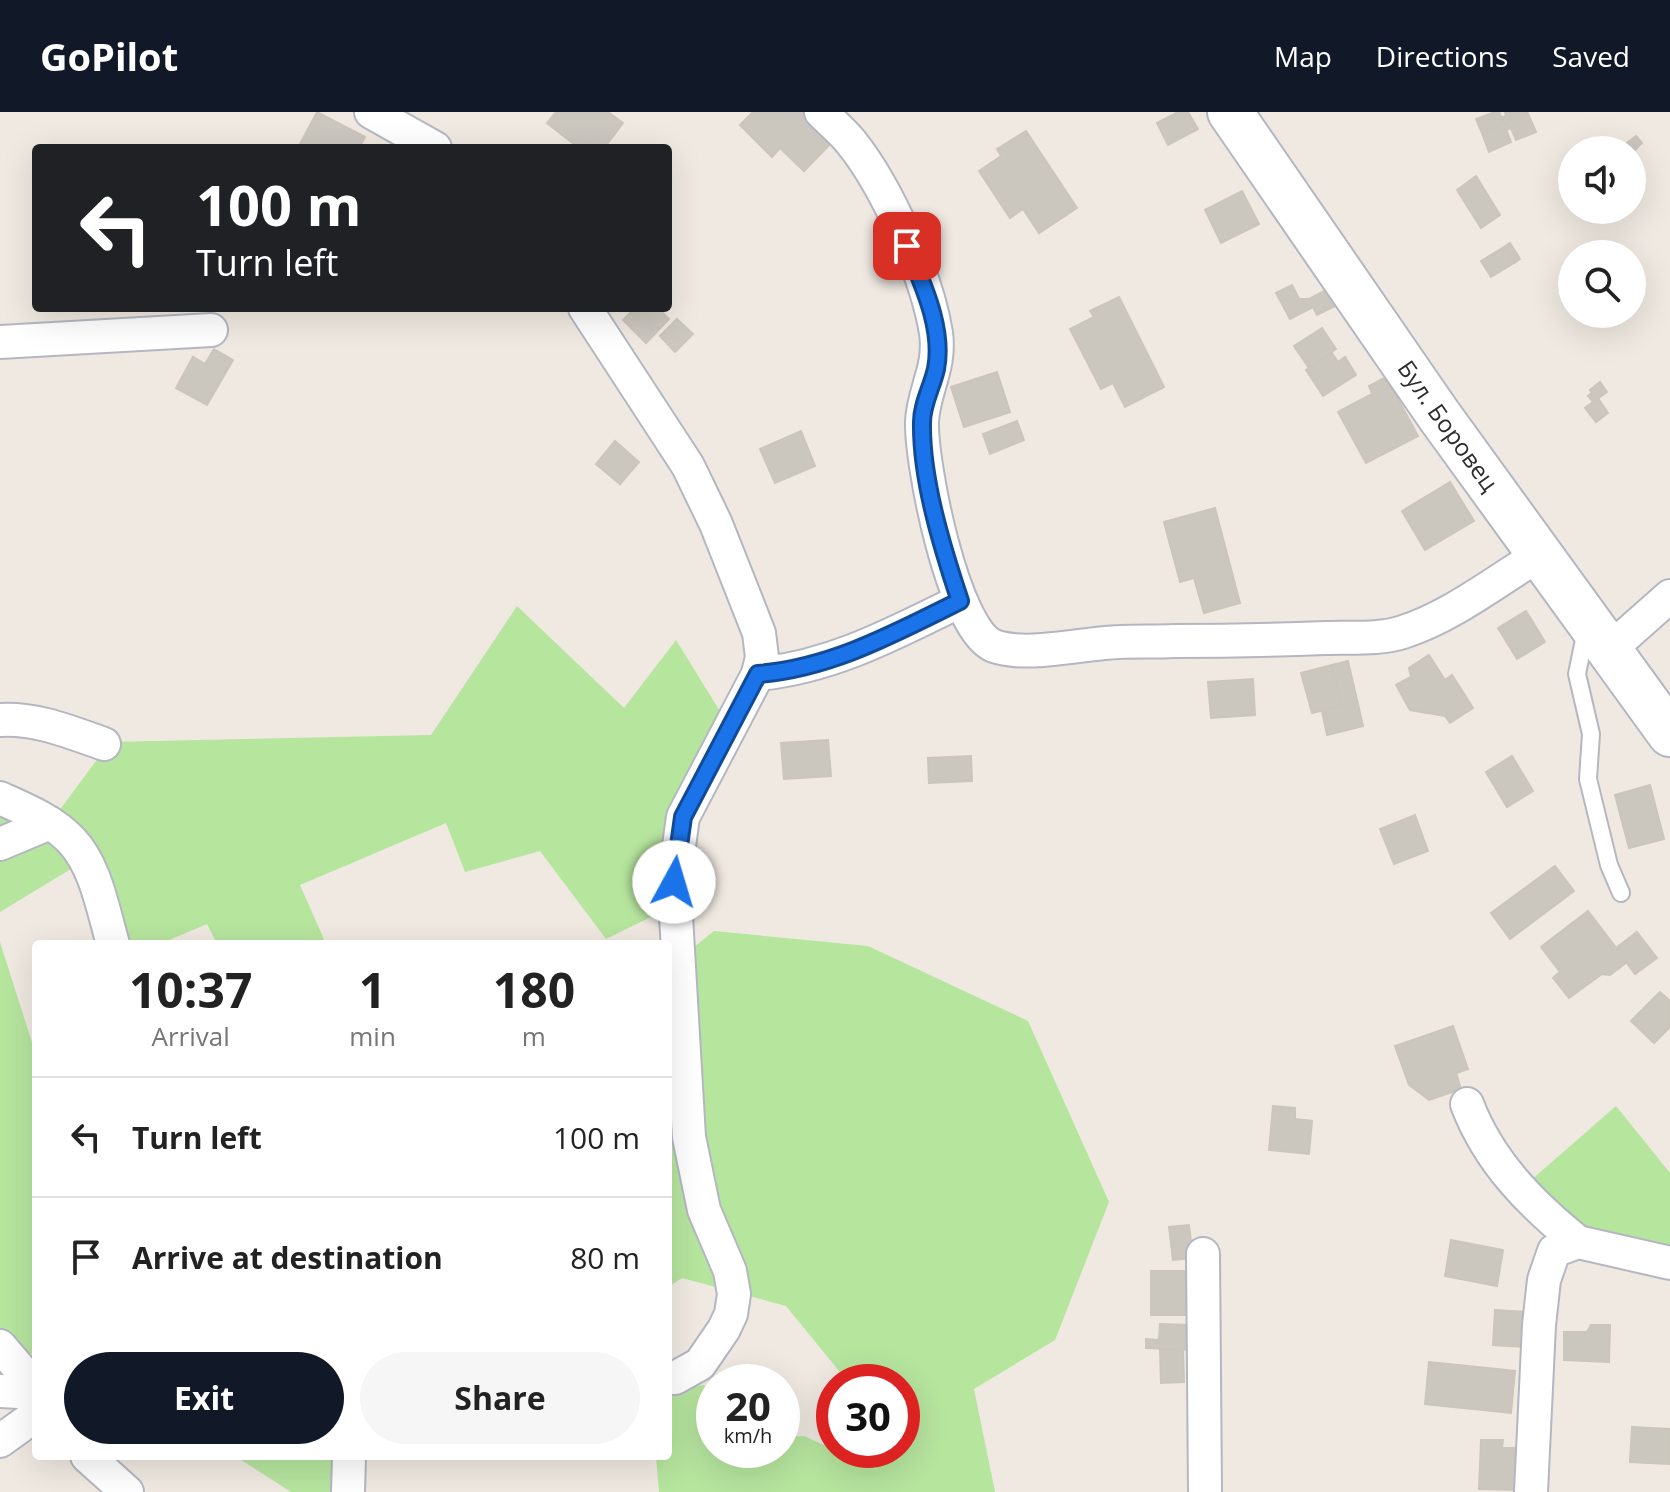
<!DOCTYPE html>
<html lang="en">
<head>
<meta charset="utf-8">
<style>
	:root { --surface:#fff; --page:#f6f6f6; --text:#222; --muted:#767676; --line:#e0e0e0; --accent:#111827 }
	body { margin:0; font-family:"Open Sans",sans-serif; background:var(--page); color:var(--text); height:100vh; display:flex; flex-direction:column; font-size:30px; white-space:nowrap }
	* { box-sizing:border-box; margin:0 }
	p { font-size:26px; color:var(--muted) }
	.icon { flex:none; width:44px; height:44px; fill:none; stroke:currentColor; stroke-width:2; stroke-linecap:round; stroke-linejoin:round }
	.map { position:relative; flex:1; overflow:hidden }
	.panel { position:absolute; left:32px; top:828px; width:640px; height:520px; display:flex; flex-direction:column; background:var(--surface); border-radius:8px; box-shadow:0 8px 32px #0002 }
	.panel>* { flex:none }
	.hud { position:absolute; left:32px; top:32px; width:640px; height:168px; border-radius:8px; box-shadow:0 8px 32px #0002; background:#202124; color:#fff; overflow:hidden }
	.controls { position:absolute; left:1558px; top:24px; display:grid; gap:16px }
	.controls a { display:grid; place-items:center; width:88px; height:88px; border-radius:50%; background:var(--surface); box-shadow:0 8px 32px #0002; font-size:40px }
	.speed { position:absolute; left:696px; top:1252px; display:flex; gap:16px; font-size:40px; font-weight:700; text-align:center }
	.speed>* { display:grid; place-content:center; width:104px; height:104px; border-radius:50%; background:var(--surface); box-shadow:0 8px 32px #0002; line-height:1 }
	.speed small { font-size:20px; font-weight:400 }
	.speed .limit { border:12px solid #d22; background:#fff; color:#111 }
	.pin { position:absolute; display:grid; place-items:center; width:68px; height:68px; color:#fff; margin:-34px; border-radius:16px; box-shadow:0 4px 12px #0006 }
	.me { position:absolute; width:88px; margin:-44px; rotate:6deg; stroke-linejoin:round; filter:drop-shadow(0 0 6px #0008) }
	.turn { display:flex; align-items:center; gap:28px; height:168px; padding:0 32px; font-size:36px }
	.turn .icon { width:104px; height:104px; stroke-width:2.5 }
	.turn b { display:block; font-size:56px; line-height:68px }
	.eta { display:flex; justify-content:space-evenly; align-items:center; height:136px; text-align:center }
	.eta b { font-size:48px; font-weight:700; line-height:56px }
	.cta { display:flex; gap:16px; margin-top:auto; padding:16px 32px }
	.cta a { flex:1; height:92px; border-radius:48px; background:var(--accent); color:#fff; font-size:32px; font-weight:700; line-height:92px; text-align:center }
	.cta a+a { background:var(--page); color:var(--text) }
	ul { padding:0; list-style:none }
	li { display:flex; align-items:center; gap:24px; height:120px; padding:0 32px; border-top:2px solid var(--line) }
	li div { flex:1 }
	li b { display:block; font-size:30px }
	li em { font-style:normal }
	header { display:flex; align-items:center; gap:48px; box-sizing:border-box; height:112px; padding:0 40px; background:var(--accent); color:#fff }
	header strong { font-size:38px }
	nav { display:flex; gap:44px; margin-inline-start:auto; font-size:28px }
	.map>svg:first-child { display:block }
</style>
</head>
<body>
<header>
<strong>GoPilot</strong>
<nav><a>Map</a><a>Directions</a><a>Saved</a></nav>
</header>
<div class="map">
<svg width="1670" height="1380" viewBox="0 0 1670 1380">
	<rect width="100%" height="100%" fill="#efe9e1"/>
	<g fill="#b6e59e">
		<path d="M517,494l107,102 52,-68 55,89 -71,151 -3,34 -51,25 -66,-88 -75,21 -19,-49 -146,62 26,59h-109l-10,-20 -47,20h-47l-29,-83 -84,51v-114l50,25 60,-81 321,-7z"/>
		<path d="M714,819l154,15 160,75 81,181 -54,138 -81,49 21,103h-336l-3,-36h12v-65l36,-6 10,11v54h68v-13l22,-1 72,33 -2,-19h28v-68h-54l-62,-76 -104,-28 -14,9v-319z"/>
		<path d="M0,830l36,113v300l-36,-11z"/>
		<path d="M1616,994l54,67v90l-70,-17 -71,-64z"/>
		<path d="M235,1344h124l-8,36h-60z"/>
	</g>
	<g fill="#cbc7bf" stroke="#cbc5ba" stroke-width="2">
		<path d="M317,0l48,25 -6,11h-61z"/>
		<path d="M556,0h52l15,11 -19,25h-8l-5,-4 -4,4h-8l-32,-25z"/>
		<path d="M753,0h58l26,25 -33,34 -24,-23 -8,9 -32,-32z"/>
		<path d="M1178,0h10l10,17 -30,16 -11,-22z"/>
		<path d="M1495,0h4l5,12 -22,9 -6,-14z"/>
		<path d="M1505,0h22l1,2 -24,10 -2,-7 4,-1z"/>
		<path d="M1528,2l8,18 -20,8 -5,-12 -4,2 -3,-6z"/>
		<path d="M1504,12l7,18 -22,10 -7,-19z"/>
		<path d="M1026,19l51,77 -38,25 -16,-24 -13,9 -31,-47 22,-15 -4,-7z"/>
		<path d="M1636,24l6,7 -8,8 -7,-8z"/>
		<path d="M1476,64l24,39 -19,13 -24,-38z"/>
		<path d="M1242,79l17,33 -38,19 -16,-33z"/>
		<path d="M1510,131l10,16 -6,4 -10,-16z"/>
		<path d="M1504,135l10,16 -23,14 -10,-16z"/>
		<path d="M1292,173l7,14h10l21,-11 9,16 -22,11 -4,-8 -23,12 -14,-26z"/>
		<path d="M1119,185l45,90 -39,20 -12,-24 -12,6 -31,-60 24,-12 -4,-6z"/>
		<path d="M635,196h23l11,11 -23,24 -23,-23z"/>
		<path d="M677,207l16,15 -18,18 -15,-16z"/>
		<path d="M1322,216l14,21 -27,19 -15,-22z"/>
		<path d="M214,237l19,11 -26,45 -31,-17 17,-31 12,7z"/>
		<path d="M1332,241l6,9 7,-5 11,18 -33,21 -17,-26z"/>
		<path d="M997,260l13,40 -46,15 -13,-40z"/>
		<path d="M1386,265l32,59 -52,27 -28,-51 34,-18 -3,-8z"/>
		<path d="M1600,270l7,10 -14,10 -5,-6 4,-3 -2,-3z"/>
		<path d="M1598,286l10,15 -12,9 -11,-14z"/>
		<path d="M1017,309l7,19 -34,14 -7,-20z"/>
		<path d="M801,319l14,35 -40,17 -15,-34z"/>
		<path d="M615,329l24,21 -19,22 -24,-20z"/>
		<path d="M1450,370l24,39 -49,29 -23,-39z"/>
		<path d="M1215,396l25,95 -36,10 -10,-35 -14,4 -16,-60z"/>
		<path d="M1526,499l19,31 -28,17 -19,-31z"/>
		<path d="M1429,543l16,25 7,-5 21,33 -23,15 -5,-7 -35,-6 -14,-25 15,-8 -2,-9z"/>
		<path d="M1348,549l15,65 -36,9 -5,-24 19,-5 -9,-41z"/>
		<path d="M1332,553l9,41 -29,7 -11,-40z"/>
		<path d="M1253,567l2,36 -44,3 -3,-36z"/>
		<path d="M828,628l3,36 -47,3 -3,-36z"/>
		<path d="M971,644l1,25 -43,2 -1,-25z"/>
		<path d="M1512,644l21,35 -26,16 -21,-35z"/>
		<path d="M1650,673l14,54 -35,9 -14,-53z"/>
		<path d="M1415,703l13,36 -34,13 -14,-35z"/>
		<path d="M1555,754l19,25 -64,48 -19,-26z"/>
		<path d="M1588,799l39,51 -17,13 -8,-1 -33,24 -16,-20 7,-6 -19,-25z"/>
		<path d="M1637,820l20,26 -22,16 -19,-26z"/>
		<path d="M1660,880l10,9v26l-16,16 -23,-22z"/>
		<path d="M1453,914l15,43 -12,4 5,16 -32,11 -20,-15 -14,-39z"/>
		<path d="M1273,994l22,2v11l17,2 -3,33 -40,-4z"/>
		<path d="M1189,1113l4,33 -20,2 -4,-33z"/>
		<path d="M1451,1128l52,10 -6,36 -52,-10z"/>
		<rect x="1151" y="1159" width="34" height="44"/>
		<path d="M1495,1198l32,2 -3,35 -31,-2z"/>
		<path d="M1160,1212l31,1 -1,25 -44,-2v-9l13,1z"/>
		<path d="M1591,1213h19l-1,37 -45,-2v-28h23z"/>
		<path d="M1183,1237l1,33 -23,1 -1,-33z"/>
		<path d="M1429,1250l86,9 -4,42 -86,-9z"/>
		<path d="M1632,1315l38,2v35l-40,-2z"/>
		<path d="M1481,1328h22l-1,8h13l-1,32h7v10l-42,-1z"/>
	</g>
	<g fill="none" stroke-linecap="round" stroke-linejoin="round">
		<defs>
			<path id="lane" d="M1586,518l-9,44 14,60 -3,45 21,86 12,28"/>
			<g id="street">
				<path d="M371,0l64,36"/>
				<path d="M821,0c10,10 21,19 30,30 36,45 76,134 85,191 5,35 -13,58 -14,89 -1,42 31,208 72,224 34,12 89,-3 125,-4 19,-1 37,0 55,-1 50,0 100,-1 151,-3 25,-1 54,2 78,-6 49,-16 92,-50 136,-77"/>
				<path d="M585,196l103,158 28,58 43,109 3,24 -4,17c74,-7 137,-41 202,-73"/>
				<path d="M0,230l211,-12"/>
				<path d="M1608,539l62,-55"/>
				<path d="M0,608c37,-2 70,12 104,24"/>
				<path d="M0,686c24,11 52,22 71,42 25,26 32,70 42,104"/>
				<path d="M0,732l50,-21"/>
				<path d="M1467,992c22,58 64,100 111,138"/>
				<path d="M1203,1142l2,238"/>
				<path d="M0,1234l36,42"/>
				<path d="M668,1266h7l25,-14 24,-35 7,-15 3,-20 -4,-23 -26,-61 -15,-73 -15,-255 9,-65 75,-143"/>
				<path d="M0,1279l36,2"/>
				<path d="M0,1329l36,-26"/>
				<path d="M87,1344l40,36"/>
				<path d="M348,1380l1,-36"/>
				<path d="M1531,1380l8,-167 5,-45 10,-29 24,-9 92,21"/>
			</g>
			<g id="secondary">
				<path id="s1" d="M1230,0l208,302 232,320"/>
			</g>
		</defs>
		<use href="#lane" stroke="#b4b7c1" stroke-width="20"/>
		<use href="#street" stroke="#b4b7c1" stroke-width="36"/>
		<use href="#secondary" stroke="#b4b7c1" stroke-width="48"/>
		<use href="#lane" stroke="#fff" stroke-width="16"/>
		<use href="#street" stroke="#fff" stroke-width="32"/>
		<use href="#secondary" stroke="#fff" stroke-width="44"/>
	</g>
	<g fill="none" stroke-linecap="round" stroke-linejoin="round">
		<defs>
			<path id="route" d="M674,770l9,-65 75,-143c74,-6 137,-41 202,-73 -18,-54 -39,-122 -38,-179 0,-18 10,-35 14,-53 8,-41 -14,-86 -29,-123"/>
		</defs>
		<use href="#route" stroke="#114b97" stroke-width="20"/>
		<use href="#route" stroke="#1a73e8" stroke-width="14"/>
	</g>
	<g text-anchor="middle" stroke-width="6" stroke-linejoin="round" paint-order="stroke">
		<g font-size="24" fill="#2e2e2e" stroke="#fff">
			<text dy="8" stroke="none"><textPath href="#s1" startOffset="382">Бул. Боровец</textPath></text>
		</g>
	</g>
</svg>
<div class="controls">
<a><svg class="icon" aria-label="sound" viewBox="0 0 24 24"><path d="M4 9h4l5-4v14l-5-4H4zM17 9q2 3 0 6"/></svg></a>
<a><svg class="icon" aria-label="search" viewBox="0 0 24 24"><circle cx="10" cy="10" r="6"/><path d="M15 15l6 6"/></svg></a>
</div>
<div class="speed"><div>20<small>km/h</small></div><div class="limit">30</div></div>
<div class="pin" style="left:907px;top:134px;background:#d93025"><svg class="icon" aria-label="arrive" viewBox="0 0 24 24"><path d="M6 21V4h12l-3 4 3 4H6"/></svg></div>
<svg class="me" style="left:674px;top:770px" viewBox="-20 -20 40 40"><circle r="19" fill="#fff"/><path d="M0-13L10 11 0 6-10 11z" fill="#1a73e8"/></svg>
<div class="hud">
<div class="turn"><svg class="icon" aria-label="left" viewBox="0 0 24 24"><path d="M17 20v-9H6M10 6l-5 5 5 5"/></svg><div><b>100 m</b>Turn left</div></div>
</div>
<section class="panel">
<div class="eta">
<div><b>10:37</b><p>Arrival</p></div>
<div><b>1</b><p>min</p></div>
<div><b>180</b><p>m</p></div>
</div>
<ul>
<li><svg class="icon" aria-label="left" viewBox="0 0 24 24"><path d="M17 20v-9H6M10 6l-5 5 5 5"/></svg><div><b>Turn left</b></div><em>100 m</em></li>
<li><svg class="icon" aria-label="arrive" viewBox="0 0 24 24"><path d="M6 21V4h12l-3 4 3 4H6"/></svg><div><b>Arrive at destination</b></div><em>80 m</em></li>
</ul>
<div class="cta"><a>Exit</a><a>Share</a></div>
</section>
</div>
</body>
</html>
